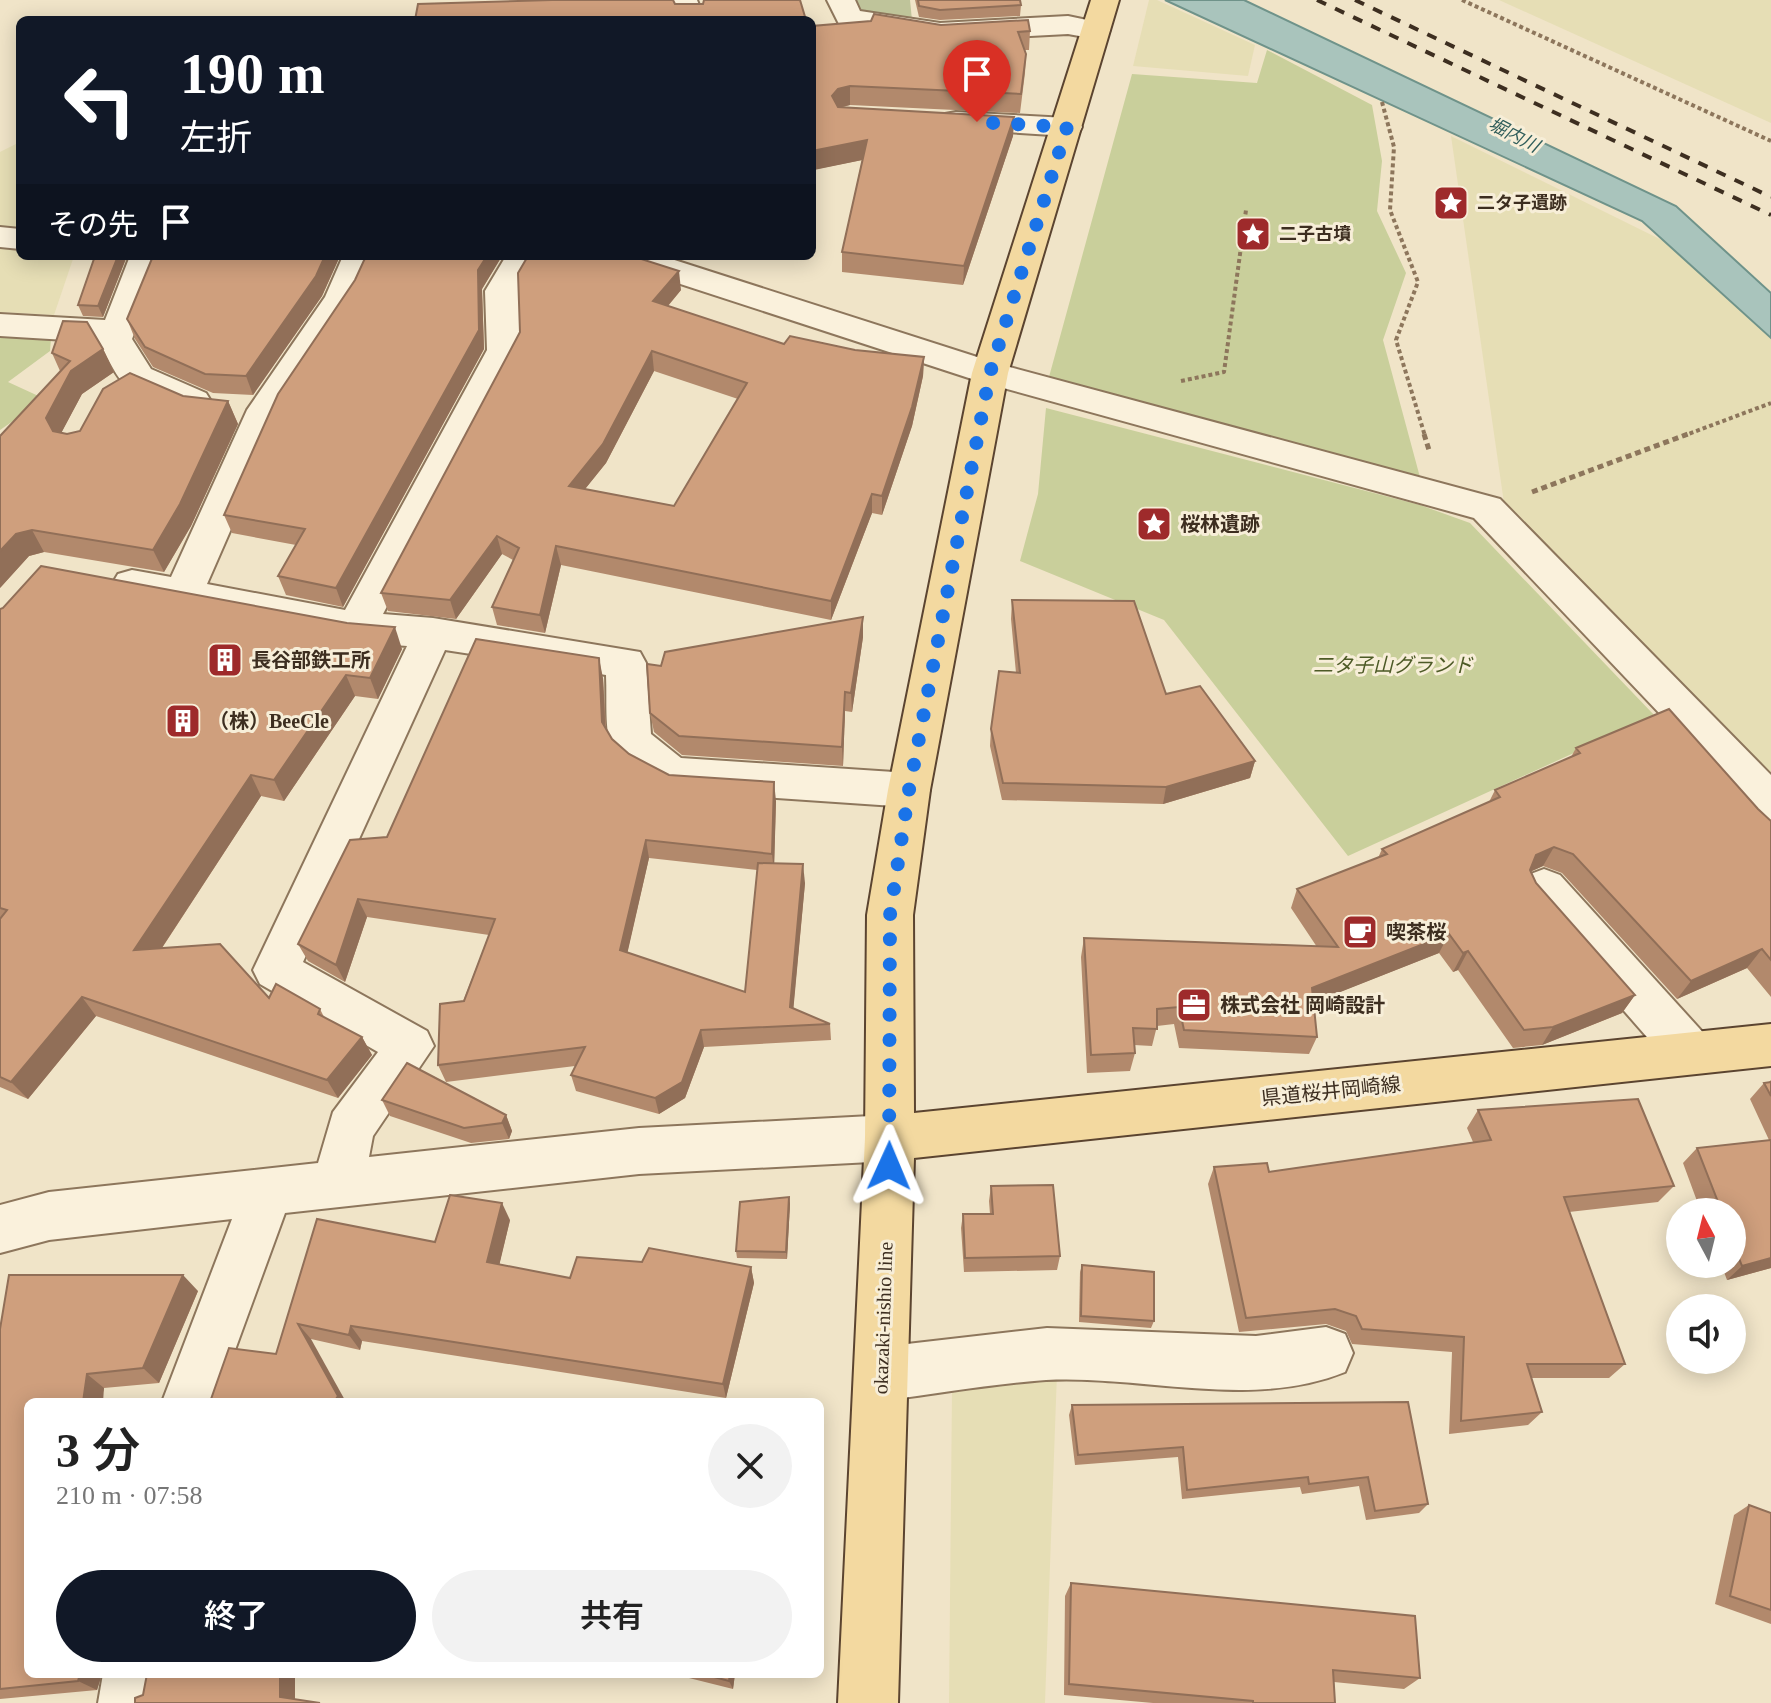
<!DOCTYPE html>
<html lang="ja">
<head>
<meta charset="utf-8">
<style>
	:root { --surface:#fff; --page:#f2f2f2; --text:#222; --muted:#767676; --accent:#111827 }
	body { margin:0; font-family:"Times New Roman","Noto Sans JP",serif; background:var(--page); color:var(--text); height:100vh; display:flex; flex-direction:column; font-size:30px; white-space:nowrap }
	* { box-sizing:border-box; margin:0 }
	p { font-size:26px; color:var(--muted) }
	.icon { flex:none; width:44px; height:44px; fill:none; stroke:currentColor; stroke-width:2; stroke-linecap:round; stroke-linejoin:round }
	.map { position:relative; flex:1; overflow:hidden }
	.drawer { position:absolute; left:24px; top:1398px; width:800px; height:280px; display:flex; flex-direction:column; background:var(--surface); border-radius:12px; box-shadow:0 4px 20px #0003 }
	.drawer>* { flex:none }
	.top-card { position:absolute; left:16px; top:16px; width:800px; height:244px; border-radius:12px; box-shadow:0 4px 20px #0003; background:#111827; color:#fff; overflow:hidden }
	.needle { width:52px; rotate:353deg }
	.tools { position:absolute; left:1666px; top:1198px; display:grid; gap:16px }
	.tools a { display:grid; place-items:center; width:80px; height:80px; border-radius:50%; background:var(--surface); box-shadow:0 4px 20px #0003; font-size:40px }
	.pin { position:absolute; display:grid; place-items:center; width:68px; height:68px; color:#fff; margin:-82px -34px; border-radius:50% 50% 50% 0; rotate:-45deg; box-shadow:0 0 8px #0007 }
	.pin .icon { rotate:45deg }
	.me { position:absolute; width:88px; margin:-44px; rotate:1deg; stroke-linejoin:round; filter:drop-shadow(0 0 6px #0008) }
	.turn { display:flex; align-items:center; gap:28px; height:168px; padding:0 32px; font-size:36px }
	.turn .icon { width:104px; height:104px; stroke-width:2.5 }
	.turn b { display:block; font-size:56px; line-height:68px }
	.then { display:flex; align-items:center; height:76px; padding:0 32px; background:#0003; gap:16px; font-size:30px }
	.round { display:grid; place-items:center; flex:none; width:84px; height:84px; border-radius:42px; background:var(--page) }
	.overview { display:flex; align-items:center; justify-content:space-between; height:136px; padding:0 32px }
	h1 { font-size:48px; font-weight:600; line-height:60px }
	.cta { display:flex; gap:16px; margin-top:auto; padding:16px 32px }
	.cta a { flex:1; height:92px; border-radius:48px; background:var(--accent); color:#fff; font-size:32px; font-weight:600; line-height:92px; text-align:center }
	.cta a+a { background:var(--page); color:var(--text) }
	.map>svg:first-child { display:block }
</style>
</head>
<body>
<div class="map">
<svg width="1771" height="1703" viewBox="0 0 1771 1703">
	<rect width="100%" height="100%" fill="#f0e4c8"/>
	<g fill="#e6deb5">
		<path d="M1149,0h8l98,45 -7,31 -115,-10z"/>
		<path d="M1499,0h272v123z"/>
		<path d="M1451,136l320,158v487l-267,-278z"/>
		<path d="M20,142v87l-20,-2v-75z"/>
		<path d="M0,248l20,2v6h54l-20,59 -54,-3z"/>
		<path d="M1057,1373l-12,330h-96l3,-314z"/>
	</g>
	<g fill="#c9cf9b">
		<path d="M1267,50l105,55 10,56 -5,50 29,62 -23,67 38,141 -288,-69 -84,-35 83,-303 125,9z"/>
		<path d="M0,336l51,3 -1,12 -42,31 37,17 -45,31z"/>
		<path d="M1046,408l374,97 50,18 185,193 -307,140 -184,-236 -144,-59 18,-67z"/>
	</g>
	<path fill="#bfc49a" d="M851,0h59l2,20 -55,-7z"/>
	<path fill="#a9c4bc" stroke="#6f938a" stroke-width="2" d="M1165,0h79l432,206 95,87v45l-129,-117z"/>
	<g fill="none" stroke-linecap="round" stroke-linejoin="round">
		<defs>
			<g id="minor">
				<path d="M669,0h28l8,20h-28z"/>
				<path d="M827,0h28l5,11 80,12 128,-7 38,8 4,6 -4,6 -10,3 -28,-5 -128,7 -101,-17z"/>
				<path d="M956,112l111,6 11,2 4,7 -4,7 -11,2 -122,-8 -4,-7 4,-7z"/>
				<path d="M0,227l20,2v20l-20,-2z"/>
				<path d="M130,256h34l-32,83 19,30 55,24 5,8 -5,8c-19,6 -62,-11 -79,-23 -12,-9 -20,-31 -28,-44l-99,-6v-22l105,6z"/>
				<path d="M343,256h34l-19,42 -76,114 -75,172 138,26 142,-260 -2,-59 21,-35h34l-21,35 2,59 -138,264 50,4 207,34 6,11 5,71 30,24 228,15 15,5 6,12 -6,12 -15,5 -237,-16c-20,-7 -58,-29 -63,-51 -4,-20 -2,-44 -3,-65l-161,-25 -142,312 124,69 7,15 -61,90 -4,21 270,-29 251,-13 17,7 8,16 -8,16 -17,7 -251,13 -354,39 -69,189h-54l70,-183 -183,21 -49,13v-48l49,-13 269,-29 15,-51 45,-60 -118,-68 -7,-14 154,-324 -51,-4 -224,-44 -14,-4 -6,-10 6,-10 14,-4 39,7 76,-167 78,-113z"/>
				<path d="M611,256h51l340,109 498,134 271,276v45l-15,-5 -282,-297 -496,-137 -362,-118z"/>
				<path d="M1544,869l16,6 148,163 7,15 -7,15 -17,6 -17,-6 -146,-167 -6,-13 6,-13z"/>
				<path d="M1326,1327l19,7 8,19 -8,19c-93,38 -202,3 -299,8 -55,4 -110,14 -165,21l-19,-8 -8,-19 8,-19 19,-8 166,-19 209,8z"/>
				<path d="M103,1674h60l-5,29h-60z"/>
			</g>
			<path id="major" d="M1091,0h28l-111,373 -78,417 -17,125 1,198 857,-89v42l-857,92 -16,545h-60l27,-565 2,-223 21,-125 84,-417z"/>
		</defs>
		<use href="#minor" stroke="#8d765c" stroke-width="4"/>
		<use href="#major" stroke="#5b4430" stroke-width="4"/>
		<g stroke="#8d765c" stroke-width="4" stroke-dasharray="4 3" stroke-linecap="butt">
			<path d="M1462,0l309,141"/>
			<path d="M1382,102l12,45 -4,63 28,72 -22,58 29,96"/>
			<path d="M1181,381l43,-9 22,-162"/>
			<path d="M1683,436l88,-33"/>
		</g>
		<g stroke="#8d765c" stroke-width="5" stroke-dasharray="6 4" stroke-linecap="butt">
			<path d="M1424,434l5,16"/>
			<path d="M1532,492l156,-58"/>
		</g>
		<use href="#minor" fill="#faf1dc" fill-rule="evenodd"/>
		<use href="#major" fill="#f3d9a0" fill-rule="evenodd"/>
		<g stroke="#3d2e20" stroke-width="4" stroke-dasharray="10 10" stroke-linecap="butt">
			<path d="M1317,0l454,215"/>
			<path d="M1355,0l416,197"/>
		</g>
	</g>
	<g fill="#b2896c" fill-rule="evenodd">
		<path d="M915,0h105l1,5 -1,11 -80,4 -21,-3z"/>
		<path d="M941,25l89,6 -1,19h-4l1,4 -1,19 -5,40 -170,-8 -8,2 172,10 -1,19 -50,149 -121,-13v-20l20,-92 -50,10v-144z"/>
		<path d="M95,256h32l-24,61 -20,-1 -5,-11z"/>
		<path d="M153,256h187l-18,40 -69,99 -40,-2 -60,-26 -18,-28 -8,-20z"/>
		<path d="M366,256h136l-20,33 2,60 -141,258 -57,-12 -8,-19 18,-31 -64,-12 -8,-18 131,-235z"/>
		<path d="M681,290l-13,16 116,38 140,13 -1,19 -11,50 -30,89 -10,-2 -41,107 -270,-55 -16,68 -48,-8 -5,-18 21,-47 -11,-6 -46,65 -68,-8 -7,-18 139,-261zM654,371l84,28 -64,107 -89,-17 21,-26z"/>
		<path d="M103,349l11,23 -32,22 -21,39 6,1 13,-3 103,-35 45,5 10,23 -47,102 -27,46 -120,-20 -15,4 -29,32 60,-217 -8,-18z"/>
		<path d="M1012,600l154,94 89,67 -5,17 -87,26 -161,-4 -12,-54 1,-17 25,-56 -5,-54z"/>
		<path d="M0,609l402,40 -24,50 -23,-3 -71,105 -23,-5 -99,152 107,50 51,11 4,8 38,20 10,18 -34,43 -242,-82 -68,83 -28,-12z"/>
		<path d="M863,617v20l-11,75 -7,-1 -2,55 -161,-11 -28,-23 -4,-19 11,-47z"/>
		<path d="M603,678l3,50 6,11 17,15 40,21 107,26 -2,63 31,19 -12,126 37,15 1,16 -127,7 -19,51 -26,16 -83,-23 -5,-16 4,-9 -129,16 -8,-17 51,-130 -122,-18 -22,65 -37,-21 -10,-17 89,-107zM649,858l108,12 -12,122 -118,-39z"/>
		<path d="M1576,748l182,61 13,12v176l-24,-29 -70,31 -115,-126 -19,-7 -13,6 6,11 99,112 -13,18 -80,32 -29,3 -55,-78 -5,2 -14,-19 -125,49 3,35 -8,17 -130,-6 -5,-24 -17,2 -5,20 -18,-1 1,8 -5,18 -43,2 -6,-116 3,-19 233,9 -26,-39 6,-19 81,-31 4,-9 107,-47 6,-12 76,-33z"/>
		<path d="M1771,1080v188l-44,12 -6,-16h11v-52h-31l-18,-49 14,-15 72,-8 -19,-41 14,-16h4z"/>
		<path d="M382,1100l124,15 6,16 -3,8 -38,4 -81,-27z"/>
		<path d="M1478,1110l196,76 -16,16 -89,10 56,152 -16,14h-78l11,34 -14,13 -79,9 3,-82 -100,-8 -6,-13 -20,-7 -87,8 -31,-148 6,-17 55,5 204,-30 -6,-14z"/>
		<path d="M991,1186l69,70 -3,14 -93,2 -3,-44 2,-14h27l-1,-13z"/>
		<path d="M789,1197l1,7 -3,55 -50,-1 -1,-7z"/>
		<path d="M317,1219l118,23 75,-22 -11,45 71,13 72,-16 109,5 3,16 -28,115 -364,-57 -2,9 -49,-11 -35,15z"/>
		<path d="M1082,1265l72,56 -3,7 -72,-6 1,-50z"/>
		<path d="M198,1291l-39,92 -55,5 -76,286h74l-5,16 -97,9v-370z"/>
		<path d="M1408,1402l20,102 -9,9 -53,7 -7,-34 -57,8 -2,-7 -118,12 -4,-42 -103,8 -6,-50 3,-10z"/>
		<path d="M1749,1505l22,8v111l-56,-20 19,-89z"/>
		<path d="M1071,1583l349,95 -16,11 -70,-7 1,21h-182l-89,-8 1,-99z"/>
		<path d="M673,1674h62l-2,15z"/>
	</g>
	<g fill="#916f58">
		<path d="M850,86v19l-12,3 -6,-12 6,-7z"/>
		<path d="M1014,117l-1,19 -50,149 1,-19z"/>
		<path d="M867,140v19l-53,11 -1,-19z"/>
		<path d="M118,256h9l-24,61 -5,-11z"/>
		<path d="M325,256h15l-18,40 -69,99 -7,-19z"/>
		<path d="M487,256h15l-20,33 2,60 -141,258 -7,-19 142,-318z"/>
		<path d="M679,271l2,19 -25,30 -3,-19z"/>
		<path d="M103,349l11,23 -32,22 -25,47 -11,-23 25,-47z"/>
		<path d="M652,351l2,20 -48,92 -33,41 -4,-18z"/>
		<path d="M924,357l-1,19 -11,50 -30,89v-19z"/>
		<path d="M228,401l10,23 -47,102 -27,46 -11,-22z"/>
		<path d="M872,494v19l-41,107v-19z"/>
		<path d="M32,530l12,22 -15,4 -29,32v-37l16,-17z"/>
		<path d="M497,536l5,18 -46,65 -6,-19z"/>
		<path d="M556,546l5,19 -16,68 -5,-18z"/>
		<path d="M863,617v20l-11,75 -1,-19z"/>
		<path d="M395,627l7,22 -24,50 -8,-21z"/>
		<path d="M599,658l4,20 3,63 -4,-19z"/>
		<path d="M346,675l9,21 -71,105 -10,-21z"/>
		<path d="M845,692v19l-2,55 -1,-19z"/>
		<path d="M1255,761l-5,17 -87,26 3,-17z"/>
		<path d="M251,775l10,21 -113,173 -14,-19z"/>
		<path d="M774,782l2,19 -2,71 -2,-18z"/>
		<path d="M646,840l3,18 -25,110 -4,-18z"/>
		<path d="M1554,847l-11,19 -18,8 11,-19z"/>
		<path d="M803,864l2,19 -13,141 -2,-17z"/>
		<path d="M358,899l9,18 -22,65 -9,-17z"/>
		<path d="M1449,934l-10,19 -134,53 7,-18z"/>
		<path d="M1762,949l-15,19 -70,31 14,-18z"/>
		<path d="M1468,951l-10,19 -5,2 10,-19z"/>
		<path d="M1635,995l-13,18 -80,32 11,-18z"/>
		<path d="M82,997l14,19 -68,83 -17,-17z"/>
		<path d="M701,1030l3,17 -19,51 -26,16 -4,-16z"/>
		<path d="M362,1037l10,18 -34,43 -11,-18z"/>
		<path d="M506,1115l6,16 -3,8 -7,-16z"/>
		<path d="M789,1197l1,7 -3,55 -1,-7z"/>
		<path d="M502,1203l8,17 -14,59 -9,-17z"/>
		<path d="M1771,1258v10l-44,12 15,-14z"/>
		<path d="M751,1267l3,16 -28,115 -3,-14z"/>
		<path d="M183,1275l15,16 -39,92 -16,-15z"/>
		<path d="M298,1324l13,15 35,63h-12z"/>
		<path d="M351,1326l11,15 -2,9 -11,-15z"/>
		<path d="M87,1374l17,14 -1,14h-20z"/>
		<path d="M80,1674h22l-5,16 -19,-9z"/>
		<path d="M280,1674h15v29l-15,-6z"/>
		<path d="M730,1674h5l-2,15 -4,-8z"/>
	</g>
	<g fill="#cf9f7d" stroke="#916f58" stroke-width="2" fill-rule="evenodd">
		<path d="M552,0h121l2,4h28l1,-4h96l6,20h-391l3,-16z"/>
		<path d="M918,0h102l1,5 -81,5 -21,-4z"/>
		<path d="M874,14l67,11 87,-5 2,11 -12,1 8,22 -5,40 -171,-8 -12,3 -6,7 6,11 176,10 -50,149 -122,-14 25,-112 -55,11v-125l59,-5z"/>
		<path d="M95,256h23l-20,50 -20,-1z"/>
		<path d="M153,256h172l-9,20 -70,100 -41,-2 -60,-27 -18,-28z"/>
		<path d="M366,256h121l-9,14 1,60 -143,258 -58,-12 27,-47 -81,-14 54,-121 77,-114z"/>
		<path d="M528,256h104l47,15 -26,30 131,43 6,-8 65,14 69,7 -12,50 -30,89 -10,-2 -41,107 -275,-55 -16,69 -48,-8 27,-59 -22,-12 -47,64 -69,-7 139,-261 -2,-59zM652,351l95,32 -73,123 -105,-20 34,-42z"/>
		<path d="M63,321l24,1 16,27 -32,22 -25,47 7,13 14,3 13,-3 23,-42 27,-16 53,23 45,5 -48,103 -27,46 -121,-20 -16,4 -16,17v-115l70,-75 -18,-8z"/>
		<path d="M41,566l306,57 48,4 -25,51 -24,-3 -72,105 -23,-5 -117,175 86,-6 49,54 7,-14 44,25 -2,5 44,23 -35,43 -245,-83 -71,85 -11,-5v-158l7,-9 -7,-2v-299l3,-1z"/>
		<path d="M1012,600l122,1 32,93 34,-8 55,75 -89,26 -163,-4 -12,-54 8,-58 21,2z"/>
		<path d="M863,617l-12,76 -6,-1 -3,55 -163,-11 -29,-23 -3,-49 14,2 4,-14z"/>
		<path d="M476,639l123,19 3,64 10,17 17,15 40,21 105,7 -2,72 -126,-14 -26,110 125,42 13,-129 45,1 -13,143 40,17 -129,6 -19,52 -27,16 -84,-23 14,-28 -147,18 2,-61 24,-3 31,-82 -137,-20 -22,66 -38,-21 52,-104 37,-3z"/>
		<path d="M1669,709l89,100 13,12v139l-9,-11 -71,32 -118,-127 -19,-7 -18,8 -6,15 6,13 99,112 -82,32 -29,3 -56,-79 -5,2 -14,-19 -137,54 5,49 -133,-7 -5,-23 -22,2v20l-24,-1 2,25 -44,2 -7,-117 254,9 -41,-58 90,-35 -5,-5 118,-52 -5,-7 85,-37 -4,-5z"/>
		<path d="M407,1063l99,52 -4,8 -38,5 -82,-28z"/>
		<path d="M1771,1082v14l-7,-13z"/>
		<path d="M1638,1099l36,87 -110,11 61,167h-98l15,48 -81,9 3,-84 -102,-8 -6,-13 -21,-7 -89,9 -32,-151 53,-4 2,9 222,-32 -13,-30z"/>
		<path d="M1771,1140v118l-29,8 -10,-26v-28h-10l-25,-64z"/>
		<path d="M1053,1185l7,71 -95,2 -2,-44h30l-2,-28z"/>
		<path d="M450,1195l52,8 -15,59 83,16 7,-21 65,5 7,-14 102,19 -28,117 -372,-58 -2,9 -51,-11 40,72 -4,6h-124l19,-54 47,6 41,-135 118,23z"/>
		<path d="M789,1197l-3,55 -50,-1 4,-49z"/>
		<path d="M1082,1265l72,7v49l-73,-5z"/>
		<path d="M9,1275h174l-40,93 -56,6 -4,28h-55v272h52l-2,7 -78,8v-360z"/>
		<path d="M1408,1402l20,102 -53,7 -7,-34 -59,7 -1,-7 -121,13 -4,-43 -105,8 -6,-50z"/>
		<path d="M1749,1505l22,8v97l-41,-14z"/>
		<path d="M1071,1583l344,33 5,62 -87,-8 2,33h-82v-2l-184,-17z"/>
		<path d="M147,1674h133v23l40,6h-185v-5l8,-3z"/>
		<path d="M703,1674h27l-1,7z"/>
	</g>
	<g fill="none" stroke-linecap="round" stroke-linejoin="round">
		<path stroke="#1a73e8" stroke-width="14" stroke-dasharray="0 25.2" d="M889,1166l1,-251 19,-125 81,-417 77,-246 -90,-5"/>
	</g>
	<defs>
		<symbol id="sight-square" viewBox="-11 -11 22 22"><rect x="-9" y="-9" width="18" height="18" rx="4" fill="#9e2a2b" stroke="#f7eed8"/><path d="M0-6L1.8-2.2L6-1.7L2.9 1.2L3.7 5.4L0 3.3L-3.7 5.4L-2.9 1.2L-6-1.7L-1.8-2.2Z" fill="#fff"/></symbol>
		<symbol id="building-square" viewBox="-11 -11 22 22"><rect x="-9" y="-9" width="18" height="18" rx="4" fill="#9e2a2b" stroke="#f7eed8"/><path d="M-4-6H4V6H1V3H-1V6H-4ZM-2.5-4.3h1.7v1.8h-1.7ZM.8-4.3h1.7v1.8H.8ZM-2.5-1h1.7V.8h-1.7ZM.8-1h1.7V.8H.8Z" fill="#fff"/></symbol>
		<symbol id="cafe-square" viewBox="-11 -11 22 22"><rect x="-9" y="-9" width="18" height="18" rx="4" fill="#9e2a2b" stroke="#f7eed8"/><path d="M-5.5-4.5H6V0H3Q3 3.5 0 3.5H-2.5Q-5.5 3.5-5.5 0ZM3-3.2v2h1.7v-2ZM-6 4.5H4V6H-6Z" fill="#fff"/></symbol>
		<symbol id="office-square" viewBox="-11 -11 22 22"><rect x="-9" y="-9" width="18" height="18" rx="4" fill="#9e2a2b" stroke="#f7eed8"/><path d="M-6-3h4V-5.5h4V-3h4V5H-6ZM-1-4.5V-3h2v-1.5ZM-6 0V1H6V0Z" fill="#fff"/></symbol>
	</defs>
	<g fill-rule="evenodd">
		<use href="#sight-square" x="1431" y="183" width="40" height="40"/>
		<use href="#sight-square" x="1233" y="214" width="40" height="40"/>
		<use href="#sight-square" x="1134" y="504" width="40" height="40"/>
		<use href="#building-square" x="205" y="640" width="40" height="40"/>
		<use href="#building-square" x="163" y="701" width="40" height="40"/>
		<use href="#cafe-square" x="1340" y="912" width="40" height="40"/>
		<use href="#office-square" x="1174" y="985" width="40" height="40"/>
	</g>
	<g text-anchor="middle" stroke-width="6" stroke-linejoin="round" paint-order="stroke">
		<g font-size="18" font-style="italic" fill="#2f5d5a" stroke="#f7eed8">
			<text transform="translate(1514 135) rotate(27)" y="6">堀内川</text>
		</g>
		<g font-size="18" font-weight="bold" fill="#3d2e20" stroke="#f7eed8" text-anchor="start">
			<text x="1477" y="209">二タ子遺跡</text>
			<text x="1279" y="240">二子古墳</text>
		</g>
		<g font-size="20" font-weight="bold" fill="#3d2e20" stroke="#f7eed8" text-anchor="start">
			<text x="1180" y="531">桜林遺跡</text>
			<text x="251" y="667">長谷部鉄工所</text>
			<text x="209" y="728">（株）BeeCle</text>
			<text x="1386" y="939">喫茶桜</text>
			<text x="1220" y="1012">株式会社 岡崎設計</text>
		</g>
		<g font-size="20" font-style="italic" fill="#4d5a26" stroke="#f7eed8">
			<text x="1393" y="672">二タ子山グランド</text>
		</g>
		<g font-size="20" fill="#3d2e20" stroke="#f7eed8">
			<text transform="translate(1331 1091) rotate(-6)" y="7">県道桜井岡崎線</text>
			<text transform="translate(883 1318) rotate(-88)" y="7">okazaki-nishio line</text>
		</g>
	</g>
</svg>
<div class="tools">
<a><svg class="needle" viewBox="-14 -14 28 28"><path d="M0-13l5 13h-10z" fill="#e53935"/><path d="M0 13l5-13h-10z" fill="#767676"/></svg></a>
<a><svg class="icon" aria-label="sound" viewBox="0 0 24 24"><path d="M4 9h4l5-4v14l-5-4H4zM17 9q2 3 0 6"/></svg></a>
</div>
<div class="pin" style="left:977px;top:122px;background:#d93025"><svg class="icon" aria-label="arrive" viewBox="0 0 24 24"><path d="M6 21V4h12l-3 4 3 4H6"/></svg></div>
<svg class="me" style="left:889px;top:1166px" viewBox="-20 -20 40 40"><path d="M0-17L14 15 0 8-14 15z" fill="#1a73e8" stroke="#fff" stroke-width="4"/></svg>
<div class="top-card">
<div class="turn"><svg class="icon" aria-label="left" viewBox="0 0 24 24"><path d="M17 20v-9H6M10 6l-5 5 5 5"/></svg><div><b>190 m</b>左折</div></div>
<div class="then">その先<svg class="icon" aria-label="arrive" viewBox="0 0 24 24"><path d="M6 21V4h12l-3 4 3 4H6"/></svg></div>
</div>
<section class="drawer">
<div class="overview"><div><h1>3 分</h1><p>210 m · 07:58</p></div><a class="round"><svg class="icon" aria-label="close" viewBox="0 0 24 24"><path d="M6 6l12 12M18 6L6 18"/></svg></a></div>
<div class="cta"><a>終了</a><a>共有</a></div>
</section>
</div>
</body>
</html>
